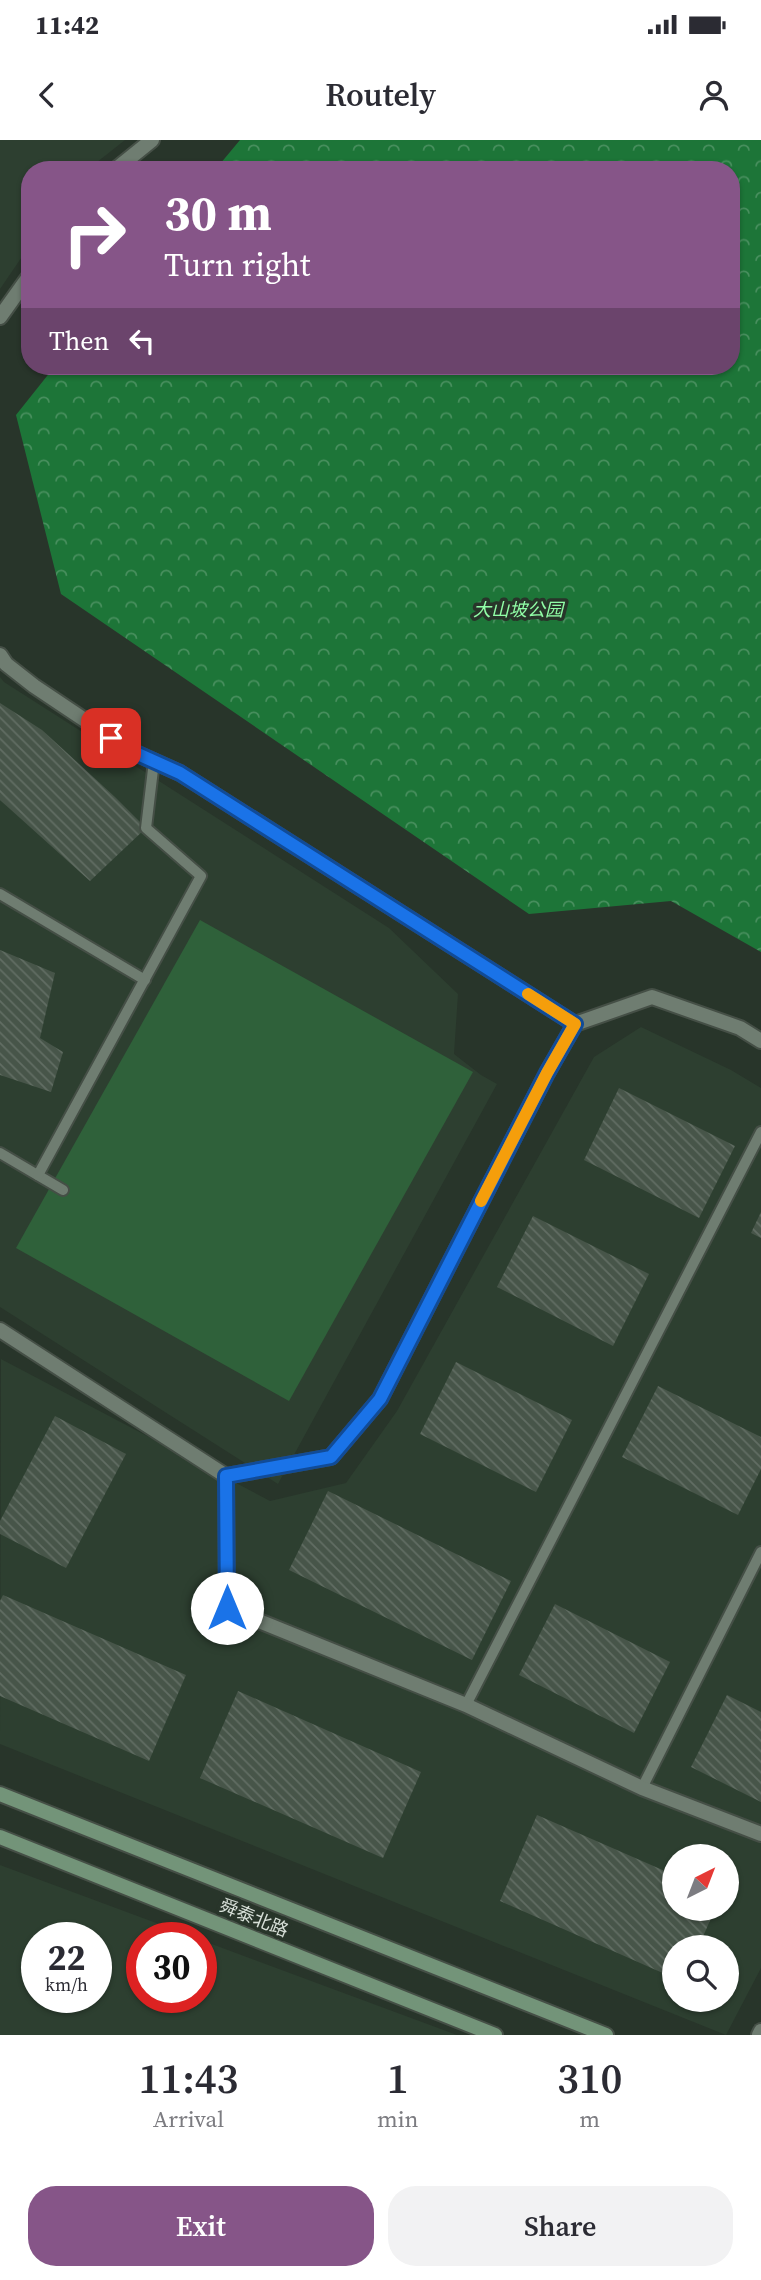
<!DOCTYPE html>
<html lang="en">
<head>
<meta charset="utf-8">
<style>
	:root { --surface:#fff; --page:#f2f2f3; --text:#2b2b33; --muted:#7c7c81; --accent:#865588 }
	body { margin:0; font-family:"Source Serif 4","Noto Sans SC",serif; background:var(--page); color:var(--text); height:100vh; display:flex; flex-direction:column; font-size:26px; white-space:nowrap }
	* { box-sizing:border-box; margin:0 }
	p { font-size:23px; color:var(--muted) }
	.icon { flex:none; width:38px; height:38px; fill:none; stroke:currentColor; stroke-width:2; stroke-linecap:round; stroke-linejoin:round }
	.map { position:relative; height:1895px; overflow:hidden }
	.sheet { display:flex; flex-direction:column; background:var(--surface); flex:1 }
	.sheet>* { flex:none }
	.banner { position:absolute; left:21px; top:21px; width:719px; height:214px; border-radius:28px; box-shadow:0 2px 5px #0004; background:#865588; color:#fff; overflow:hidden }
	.needle { width:46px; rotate:42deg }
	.controls { position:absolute; left:662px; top:1704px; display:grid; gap:14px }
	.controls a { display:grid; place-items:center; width:77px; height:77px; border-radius:50%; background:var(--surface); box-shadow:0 2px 5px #0004; font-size:35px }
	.speed { position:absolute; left:21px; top:1782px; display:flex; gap:14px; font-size:35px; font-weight:700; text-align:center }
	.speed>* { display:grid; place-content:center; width:91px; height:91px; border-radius:50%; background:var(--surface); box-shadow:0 2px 5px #0004; line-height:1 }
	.speed small { font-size:18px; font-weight:400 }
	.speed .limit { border:10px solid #d22; background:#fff; color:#111 }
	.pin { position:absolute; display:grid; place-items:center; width:60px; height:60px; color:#fff; margin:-30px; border-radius:14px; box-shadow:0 4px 10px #0006 }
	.me { position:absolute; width:77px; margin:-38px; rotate:0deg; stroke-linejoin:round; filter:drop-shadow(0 0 5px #0008) }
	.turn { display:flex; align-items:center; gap:24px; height:147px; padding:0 28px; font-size:32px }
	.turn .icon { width:91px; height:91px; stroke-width:2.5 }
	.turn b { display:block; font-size:49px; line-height:60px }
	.then { display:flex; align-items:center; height:66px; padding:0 28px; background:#0003; gap:14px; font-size:26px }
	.eta { display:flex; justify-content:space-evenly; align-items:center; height:119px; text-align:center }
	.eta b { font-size:42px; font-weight:600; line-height:49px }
	.action { display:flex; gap:14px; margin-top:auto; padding:14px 28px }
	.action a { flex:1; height:80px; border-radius:28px; background:var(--accent); color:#fff; font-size:28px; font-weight:600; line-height:80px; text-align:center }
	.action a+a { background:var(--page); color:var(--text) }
	.status { display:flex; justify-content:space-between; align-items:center; height:49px; padding:0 35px; background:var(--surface); direction:ltr }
	.status svg { height:19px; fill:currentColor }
	header { display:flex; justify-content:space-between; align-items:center; height:91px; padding:0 28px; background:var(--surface); font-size:32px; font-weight:600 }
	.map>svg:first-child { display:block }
</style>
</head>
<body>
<div class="status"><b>11:42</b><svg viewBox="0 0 49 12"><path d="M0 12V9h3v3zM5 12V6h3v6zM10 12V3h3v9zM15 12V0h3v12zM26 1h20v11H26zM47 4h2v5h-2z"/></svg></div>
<header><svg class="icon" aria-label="back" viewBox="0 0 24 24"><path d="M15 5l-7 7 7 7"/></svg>Routely<svg class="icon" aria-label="person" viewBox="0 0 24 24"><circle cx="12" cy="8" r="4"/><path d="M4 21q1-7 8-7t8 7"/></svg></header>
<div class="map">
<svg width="761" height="1895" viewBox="0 0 761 1895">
	<defs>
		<pattern id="forest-crowns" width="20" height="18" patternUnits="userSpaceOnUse" patternTransform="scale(1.75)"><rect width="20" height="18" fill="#1d7538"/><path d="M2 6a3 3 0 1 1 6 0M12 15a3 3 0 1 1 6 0" fill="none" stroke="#488f5e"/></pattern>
		<pattern id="building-back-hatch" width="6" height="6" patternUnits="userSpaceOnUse" patternTransform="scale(1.75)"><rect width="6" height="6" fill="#475549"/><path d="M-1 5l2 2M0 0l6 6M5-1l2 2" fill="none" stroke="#616d63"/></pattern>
	</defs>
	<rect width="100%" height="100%" fill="#28352a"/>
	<g fill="#2d3f30" fill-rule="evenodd">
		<path d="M0,0h125l-38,30h-57v75l-30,44z"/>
		<path d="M0,537l4,5 385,246 69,66 -4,60 27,21 16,9 -219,400 -278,-177z"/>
		<path d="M641,887l90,43 30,18v880l-35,67 -726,-291 1,-385 269,142 76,-18 51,-72 197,-354zM674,1717h52v52h-52zM674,1808h52v52h-52z"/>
		<path d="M0,1725l194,72h-52v60h59v-57l256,95h-457zM96,1797v60h-59v-60z"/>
	</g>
	<path fill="#2f613a" d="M200,780l273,152 -184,329 -273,-153z"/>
	<path fill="url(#forest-crowns)" d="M240,0h521v812l-90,-51 -142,13 -468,-320 -45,-179 39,-49h677v-196h-517z"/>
	<g fill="url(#building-back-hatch)">
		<path d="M0,563l42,27 73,67 31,31 -56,53 -90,-81z"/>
		<path d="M0,810l55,23 -15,65 23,14 -12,40 -51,-17z"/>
		<path d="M619,948l116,58 -36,72 -115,-58z"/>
		<path d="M761,1072v26l-10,-5z"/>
		<path d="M533,1076l116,58 -36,72 -116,-59z"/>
		<path d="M456,1222l116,58 -36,72 -116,-58z"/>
		<path d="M658,1246l103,51v32l-23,46 -116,-58z"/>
		<path d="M55,1276l71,38 -60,114 -66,-34v-13z"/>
		<path d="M328,1351l183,90 -39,79 -183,-90z"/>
		<path d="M3,1455l183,80 -37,86 -149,-65v-95z"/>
		<path d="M555,1464l115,58 -36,71 -115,-58z"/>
		<path d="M238,1551l183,81 -38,86 -183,-80z"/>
		<path d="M727,1555l34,17v90l-70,-35z"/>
		<path d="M537,1675l137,60v34h41l-17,39h-24v30l-174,-77z"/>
	</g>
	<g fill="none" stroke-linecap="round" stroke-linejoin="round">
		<defs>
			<g id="service">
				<path d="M0,754l145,86"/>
				<path d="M0,1013l63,37"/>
				<path d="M38,1035l163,-299 -55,-48 8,-67"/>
				<path d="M466,1565l295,-573"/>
				<path d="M642,1648l119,-236"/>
			</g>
			<g id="minor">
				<path d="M115,30l37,-30"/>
				<path d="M0,177l30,-42"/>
				<path d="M0,515l6,9 28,22 97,65 49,22 395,251"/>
				<path d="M0,1190l226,146 105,-19 49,-58 167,-326 28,-49 77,-27 88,31 21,13"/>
				<path d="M226,1336l1,132 239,97 176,83 119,46"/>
				<path d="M759,1895l2,-4"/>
			</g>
			<g id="secondary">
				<path d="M0,1654l606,241"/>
				<path d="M0,1697l495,198"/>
			</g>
		</defs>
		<use href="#service" stroke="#454f46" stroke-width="14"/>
		<use href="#minor" stroke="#454f46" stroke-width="18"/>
		<use href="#secondary" stroke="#454f46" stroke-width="18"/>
		<use href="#service" stroke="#6f7d71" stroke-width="10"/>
		<use href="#minor" stroke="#6f7d71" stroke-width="14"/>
		<use href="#secondary" stroke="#739479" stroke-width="14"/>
	</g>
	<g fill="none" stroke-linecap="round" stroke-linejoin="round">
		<defs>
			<path id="route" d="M111,598l20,13 49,22 395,251 -28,49 -167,326 -49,58 -105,19 1,132"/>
		</defs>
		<use href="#route" stroke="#114b97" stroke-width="18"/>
		<use href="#route" stroke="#1a73e8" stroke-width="12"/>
		<path stroke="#f59e0b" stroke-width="12" d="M481,1061l66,-128 28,-49 -47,-30"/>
	</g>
	<g text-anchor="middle" stroke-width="7" stroke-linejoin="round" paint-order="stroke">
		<g font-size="18" font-style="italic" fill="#91fea7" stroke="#28352a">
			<text x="518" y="476">大山坡公园</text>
		</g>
		<g font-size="18" fill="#d8e0d9" stroke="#28352a">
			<text transform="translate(254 1778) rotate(22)" y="6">舜泰北路</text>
		</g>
	</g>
</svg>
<div class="controls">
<a><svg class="needle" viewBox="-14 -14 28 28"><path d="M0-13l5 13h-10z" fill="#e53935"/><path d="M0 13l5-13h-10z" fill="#7c7c81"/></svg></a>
<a><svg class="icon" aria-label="search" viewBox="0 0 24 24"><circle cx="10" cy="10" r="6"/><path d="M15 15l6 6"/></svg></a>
</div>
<div class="speed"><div>22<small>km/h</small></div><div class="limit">30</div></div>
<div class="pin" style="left:111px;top:598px;background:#d93025"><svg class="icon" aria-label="arrive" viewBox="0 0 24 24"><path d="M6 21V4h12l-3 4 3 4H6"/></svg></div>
<svg class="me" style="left:227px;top:1468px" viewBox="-20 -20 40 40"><circle r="19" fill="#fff"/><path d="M0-13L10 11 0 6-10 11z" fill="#1a73e8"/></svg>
<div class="banner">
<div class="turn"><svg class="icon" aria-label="right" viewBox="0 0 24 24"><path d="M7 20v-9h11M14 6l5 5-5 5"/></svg><div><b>30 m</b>Turn right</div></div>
<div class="then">Then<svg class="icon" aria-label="left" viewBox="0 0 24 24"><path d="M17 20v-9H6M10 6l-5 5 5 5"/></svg></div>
</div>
</div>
<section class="sheet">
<div class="eta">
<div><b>11:43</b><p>Arrival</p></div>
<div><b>1</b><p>min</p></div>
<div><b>310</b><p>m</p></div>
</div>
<div class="action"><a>Exit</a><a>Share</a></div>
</section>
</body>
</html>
